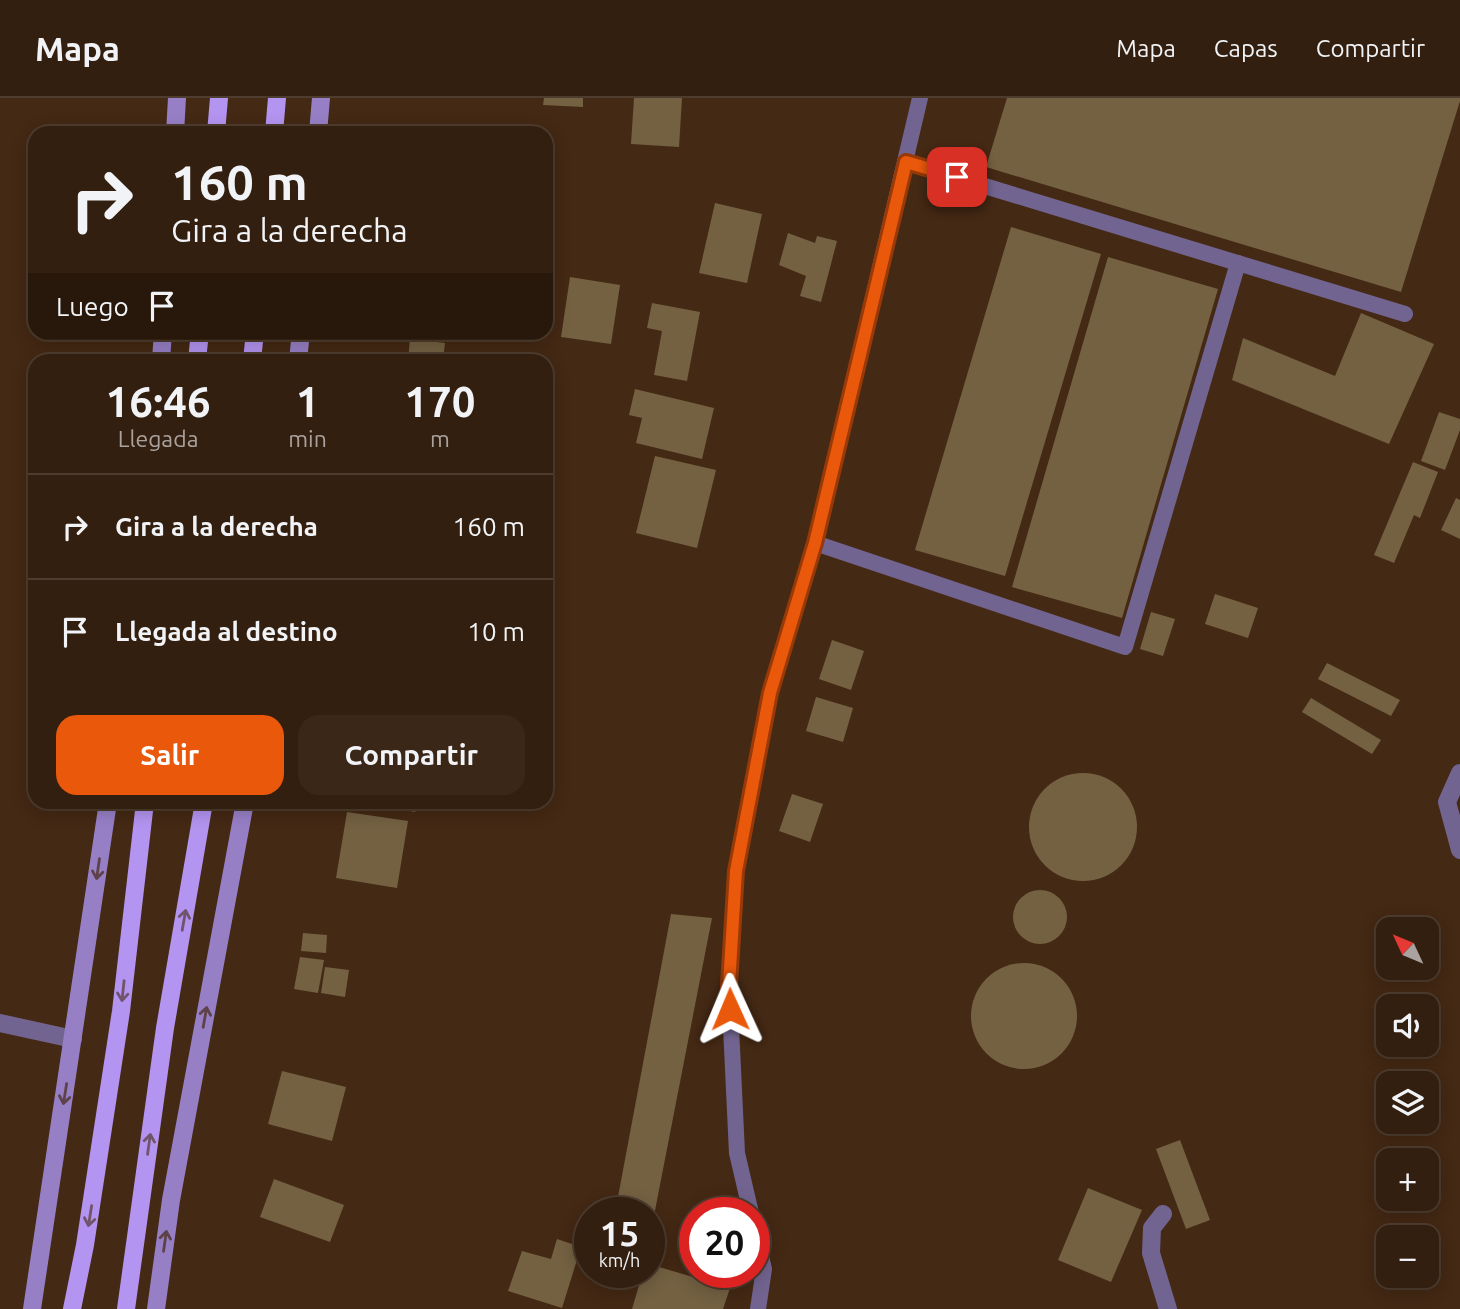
<!DOCTYPE html>
<html lang="es">
<head>
<meta charset="utf-8">
<style>
	:root { --surface:#331f0f; --page:#3b2718; --text:#f1f3f6; --muted:#a9a29e; --line:#4e3d2f; --accent:#ea580c }
	body { margin:0; font-family:Ubuntu,sans-serif; background:var(--page); color:var(--text); height:100vh; display:flex; flex-direction:column; font-size:26px; white-space:nowrap }
	* { box-sizing:border-box; margin:0 }
	p { font-size:23px; color:var(--muted) }
	.icon { flex:none; width:38px; height:38px; fill:none; stroke:currentColor; stroke-width:2; stroke-linecap:round; stroke-linejoin:round }
	.map { position:relative; flex:1; overflow:hidden }
	.drawer { position:absolute; left:28px; top:256px; width:525px; height:455px; display:flex; flex-direction:column; background:var(--surface); border-radius:21px; box-shadow:0 4px 18px #0003,0 0 0 2px var(--line) }
	.drawer>* { flex:none }
	.guide { position:absolute; left:28px; top:28px; width:525px; height:214px; border-radius:21px; box-shadow:0 4px 18px #0003,0 0 0 2px var(--line); background:#331f0f; color:var(--text); overflow:hidden }
	.needle { width:46px; rotate:314deg }
	.controls { position:absolute; left:1376px; top:819px; display:grid; gap:14px }
	.controls a { display:grid; place-items:center; width:63px; height:63px; border-radius:14px; background:var(--surface); box-shadow:0 4px 18px #0003,0 0 0 2px var(--line); font-size:35px }
	.speed { position:absolute; left:574px; top:1099px; display:flex; gap:14px; font-size:35px; font-weight:700; text-align:center }
	.speed>* { display:grid; place-content:center; width:91px; height:91px; border-radius:50%; background:var(--surface); box-shadow:0 4px 18px #0003,0 0 0 2px var(--line); line-height:1 }
	.speed small { font-size:18px; font-weight:400 }
	.speed .limit { border:10px solid #d22; background:#fff; color:#111 }
	.pin { position:absolute; display:grid; place-items:center; width:60px; height:60px; color:#fff; margin:-30px; border-radius:14px; box-shadow:0 4px 10px #0006 }
	.me { position:absolute; width:77px; margin:-38px; rotate:359deg; stroke-linejoin:round; filter:drop-shadow(0 0 5px #0008) }
	.turn { display:flex; align-items:center; gap:24px; height:147px; padding:0 28px; font-size:32px }
	.turn .icon { width:91px; height:91px; stroke-width:2.5 }
	.turn b { display:block; font-size:49px; line-height:60px }
	.then { display:flex; align-items:center; height:66px; padding:0 28px; background:#0003; gap:14px; font-size:26px }
	.eta { display:flex; justify-content:space-evenly; align-items:center; height:119px; text-align:center }
	.eta b { font-size:42px; font-weight:600; line-height:49px }
	.cta { display:flex; gap:14px; margin-top:auto; padding:14px 28px }
	.cta a { flex:1; height:80px; border-radius:21px; background:var(--accent); color:#fff; font-size:28px; font-weight:600; line-height:80px; text-align:center }
	.cta a+a { background:var(--page); color:var(--text) }
	ul { padding:0; list-style:none }
	li { display:flex; align-items:center; gap:21px; height:105px; padding:0 28px; border-top:2px solid var(--line) }
	li div { flex:1 }
	li b { display:block; font-size:26px }
	li em { font-style:normal }
	header { display:flex; align-items:center; gap:42px; box-sizing:border-box; height:98px; padding:0 35px; background:var(--surface); border-bottom:2px solid var(--line) }
	header strong { font-size:33px }
	nav { display:flex; gap:38px; margin-inline-start:auto; font-size:24px }
	.map>svg:first-child { display:block }
</style>
</head>
<body>
<header>
<strong>Mapa</strong>
<nav><a>Mapa</a><a>Capas</a><a>Compartir</a></nav>
</header>
<div class="map">
<svg width="1460" height="1211" viewBox="0 0 1460 1211">
	<rect width="100%" height="100%" fill="#442914"/>
	<g fill="#746142">
		<path d="M544,0h39v9l-40,-2z"/>
		<path d="M634,0h48l-3,49 -48,-3z"/>
		<path d="M1007,0h453v3l-59,191 -415,-125z"/>
		<path d="M413,27l52,6v2h-53z"/>
		<path d="M715,105l47,11 -15,69 -48,-10z"/>
		<path d="M1011,129l90,27 -96,322 -90,-26z"/>
		<path d="M788,135l27,10 2,-7 20,5 -16,61 -21,-6 6,-20 -27,-11z"/>
		<path d="M1108,159l110,32 -96,329 -110,-31z"/>
		<path d="M570,179l50,8 -9,59 -50,-7z"/>
		<path d="M652,205l48,9 -13,69 -33,-6 8,-44 -15,-3z"/>
		<path d="M1361,215l73,31 -45,100 -157,-64 11,-42 92,38z"/>
		<path d="M410,241l35,4 -2,17h-35z"/>
		<path d="M635,291l79,19 -12,51 -66,-16 6,-25 -13,-3z"/>
		<path d="M1439,314l21,7v11l-15,40 -24,-9z"/>
		<path d="M655,358l61,14 -19,78 -61,-15z"/>
		<path d="M1413,364l25,10 -18,46 -6,-3 -20,48 -20,-8z"/>
		<path d="M1456,400l4,2v39l-19,-9z"/>
		<path d="M1215,496l43,14 -10,30 -43,-14z"/>
		<path d="M1151,514l24,7 -12,37 -23,-7z"/>
		<path d="M832,542l32,11 -13,39 -32,-11z"/>
		<path d="M1327,565l73,37 -9,16 -73,-37z"/>
		<path d="M816,599l37,11 -10,34 -37,-11z"/>
		<path d="M1311,600l70,42 -9,14 -70,-42z"/>
		<circle cx="1083" cy="729" r="54"/>
		<path d="M792,696l31,10 -13,38 -31,-11z"/>
		<path d="M364,704h53l-2,10z"/>
		<path d="M347,714l61,9 -11,67 -61,-10z"/>
		<circle cx="1040" cy="819" r="27"/>
		<path d="M671,816l41,4 -61,313 -2,-18h-34z"/>
		<path d="M303,835l24,2 -1,18 -25,-2z"/>
		<path d="M300,859l24,3 -6,33 -24,-4z"/>
		<circle cx="1024" cy="918" r="53"/>
		<path d="M325,869l24,3 -4,27 -24,-4z"/>
		<path d="M282,973l64,16 -14,54 -64,-17z"/>
		<path d="M1180,1042l30,80 -24,9 -30,-80z"/>
		<path d="M274,1081l70,26 -14,37 -70,-25z"/>
		<path d="M1088,1090l54,22 -31,72 -53,-22z"/>
		<path d="M557,1141l24,8 -19,61 -54,-17 14,-40 29,8z"/>
		<path d="M649,1166l81,24 -7,21h-91l11,-37h6z"/>
	</g>
	<g fill="none" stroke-linecap="round" stroke-linejoin="round">
		<g stroke="#726490" stroke-width="16">
			<path d="M906,64l499,152"/>
			<path d="M815,445l310,104 113,-384"/>
			<path d="M751,1115l-14,-60 -8,-168 7,-114 34,-178 45,-150 105,-445"/>
			<path d="M754,1130l10,41 -6,40"/>
		</g>
		<g stroke="#726490" stroke-width="18">
			<path d="M1460,675l-13,29 13,48"/>
			<path d="M0,925l73,16"/>
			<path d="M1163,1116l-11,14 -1,25 17,56"/>
		</g>
		<g stroke="#977fc6" stroke-width="18">
			<path d="M175,35l2,-35"/>
			<path d="M318,35l3,-35"/>
			<path d="M161,262l2,-28"/>
			<path d="M298,262l3,-28"/>
			<path d="M32,1211l76,-507"/>
			<path d="M156,1211l15,-109 74,-398"/>
		</g>
		<g stroke="#b394f0" stroke-width="18">
			<path d="M216,35l3,-35"/>
			<path d="M274,35l3,-35"/>
			<path d="M197,262l3,-28"/>
			<path d="M252,262l3,-28"/>
			<path d="M72,1211l13,-64 36,-234 24,-209"/>
			<path d="M126,1211l39,-281 39,-226"/>
		</g>
	</g>
	<defs><path id="oneway-shaft" d="M-6 0H5M1.5-3L5.5 0L1.5 3" fill="none" stroke-width="1.6" stroke-linecap="round" stroke-linejoin="round" transform="scale(1.75)"/></defs>
	<g stroke="#5d4349">
		<use href="#oneway-shaft" transform="translate(98 771) rotate(98)"/>
		<use href="#oneway-shaft" transform="translate(205 919) rotate(-80)"/>
		<use href="#oneway-shaft" transform="translate(65 996) rotate(99)"/>
		<use href="#oneway-shaft" transform="translate(165 1143) rotate(-82)"/>
	</g>
	<g stroke="#70546c">
		<use href="#oneway-shaft" transform="translate(184 822) rotate(-80)"/>
		<use href="#oneway-shaft" transform="translate(123 893) rotate(96)"/>
		<use href="#oneway-shaft" transform="translate(149 1046) rotate(-82)"/>
		<use href="#oneway-shaft" transform="translate(90 1118) rotate(99)"/>
	</g>
	<g fill="none" stroke-linecap="round" stroke-linejoin="round">
		<defs>
			<path id="route" d="M730,911l-1,-24 7,-114 34,-178 45,-150 91,-381 51,15"/>
		</defs>
		<use href="#route" stroke="#983908" stroke-width="18"/>
		<use href="#route" stroke="#ea580c" stroke-width="12"/>
	</g>
</svg>
<div class="controls">
<a><svg class="needle" viewBox="-14 -14 28 28"><path d="M0-13l5 13h-10z" fill="#e53935"/><path d="M0 13l5-13h-10z" fill="#a9a29e"/></svg></a>
<a><svg class="icon" aria-label="sound" viewBox="0 0 24 24"><path d="M4 9h4l5-4v14l-5-4H4zM17 9q2 3 0 6"/></svg></a>
<a><svg class="icon" aria-label="layers" viewBox="0 0 24 24"><path d="M12 4l9 5-9 5-9-5zM3 14l9 5 9-5"/></svg></a>
<a>+</a>
<a>−</a>
</div>
<div class="speed"><div>15<small>km/h</small></div><div class="limit">20</div></div>
<div class="pin" style="left:957px;top:79px;background:#d93025"><svg class="icon" aria-label="arrive" viewBox="0 0 24 24"><path d="M6 21V4h12l-3 4 3 4H6"/></svg></div>
<svg class="me" style="left:730px;top:911px" viewBox="-20 -20 40 40"><path d="M0-17L14 15 0 8-14 15z" fill="#ea580c" stroke="#fff" stroke-width="4"/></svg>
<div class="guide">
<div class="turn"><svg class="icon" aria-label="right" viewBox="0 0 24 24"><path d="M7 20v-9h11M14 6l5 5-5 5"/></svg><div><b>160 m</b>Gira a la derecha</div></div>
<div class="then">Luego<svg class="icon" aria-label="arrive" viewBox="0 0 24 24"><path d="M6 21V4h12l-3 4 3 4H6"/></svg></div>
</div>
<section class="drawer">
<div class="eta">
<div><b>16:46</b><p>Llegada</p></div>
<div><b>1</b><p>min</p></div>
<div><b>170</b><p>m</p></div>
</div>
<ul>
<li><svg class="icon" aria-label="right" viewBox="0 0 24 24"><path d="M7 20v-9h11M14 6l5 5-5 5"/></svg><div><b>Gira a la derecha</b></div><em>160 m</em></li>
<li><svg class="icon" aria-label="arrive" viewBox="0 0 24 24"><path d="M6 21V4h12l-3 4 3 4H6"/></svg><div><b>Llegada al destino</b></div><em>10 m</em></li>
</ul>
<div class="cta"><a>Salir</a><a>Compartir</a></div>
</section>
</div>
</body>
</html>
